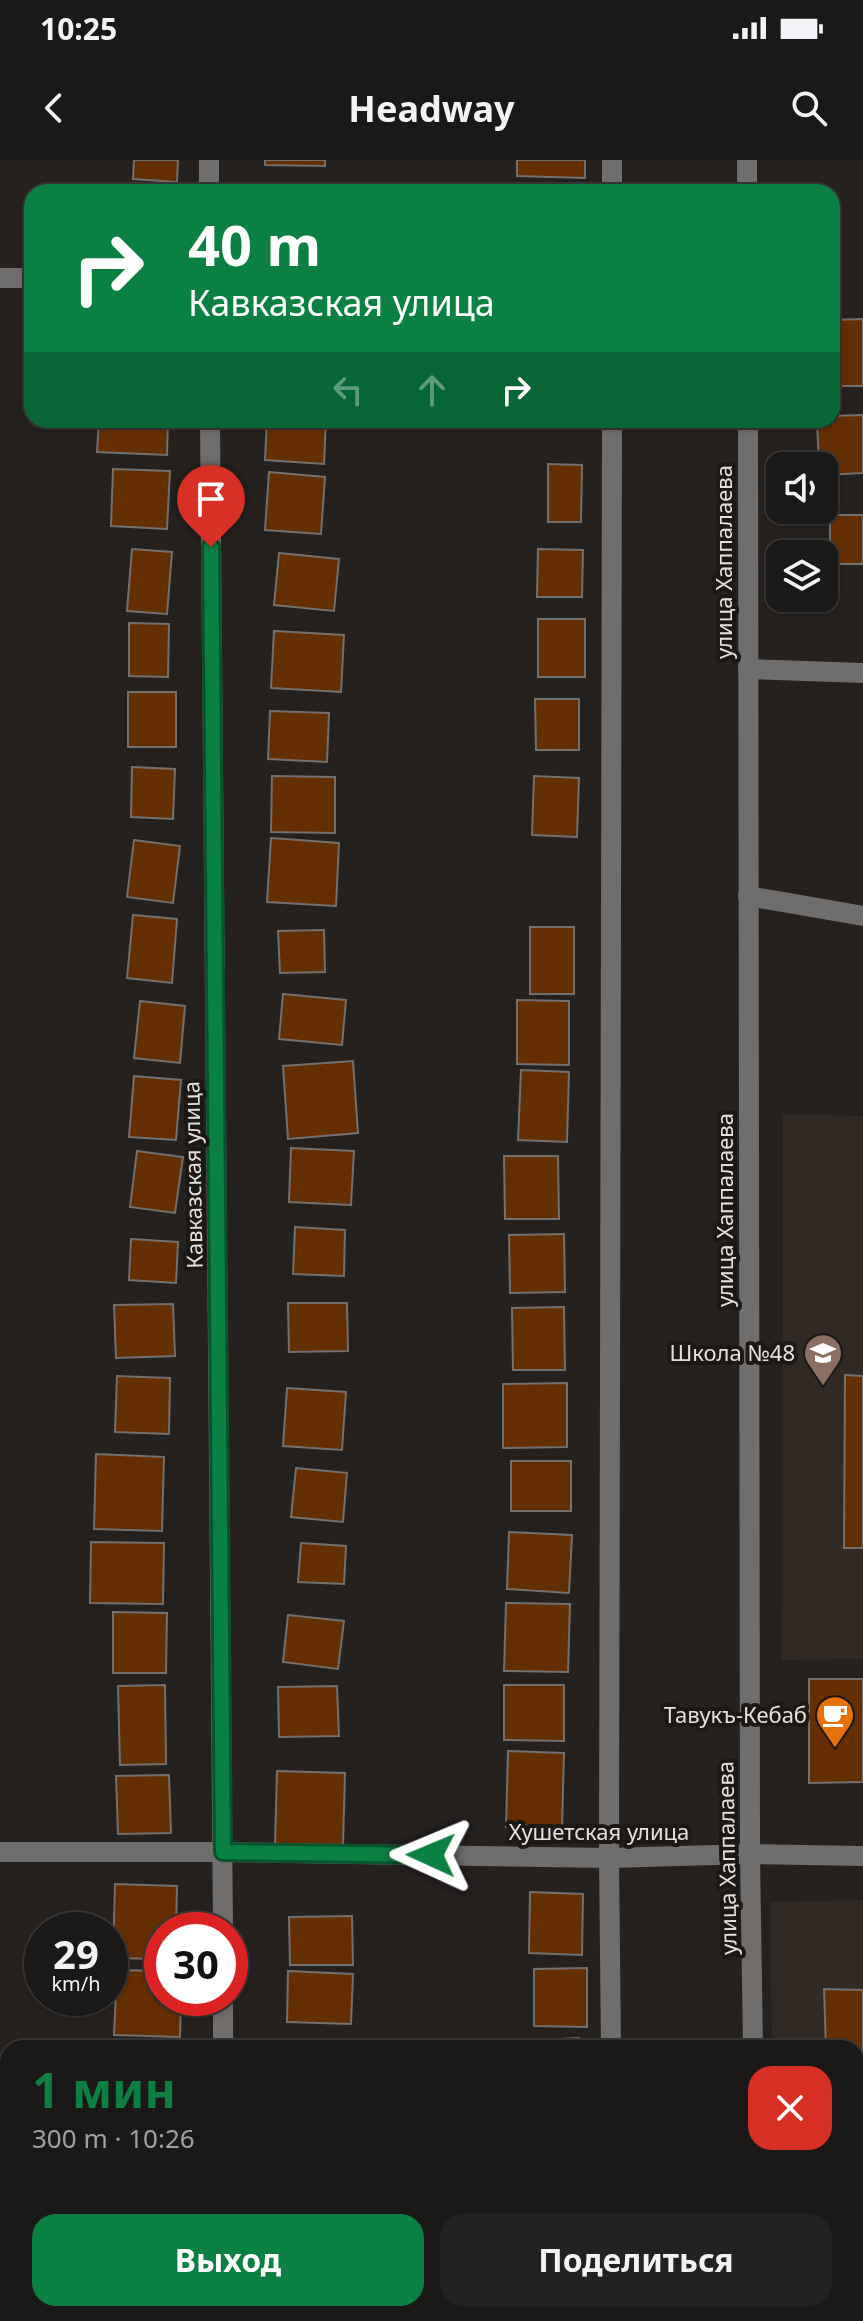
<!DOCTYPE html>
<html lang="ru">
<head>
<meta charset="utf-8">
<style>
	:root { --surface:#1b1917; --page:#242220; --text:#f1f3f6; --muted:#a0a0a1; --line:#393836; --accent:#0b8043 }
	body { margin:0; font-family:"Noto Sans",sans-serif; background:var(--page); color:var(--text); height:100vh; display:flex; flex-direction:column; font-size:30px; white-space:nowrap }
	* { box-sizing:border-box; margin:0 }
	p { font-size:26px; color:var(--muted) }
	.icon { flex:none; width:44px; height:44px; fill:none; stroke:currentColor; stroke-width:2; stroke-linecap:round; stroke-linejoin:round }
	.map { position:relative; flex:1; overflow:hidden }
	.details { position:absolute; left:0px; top:1880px; width:864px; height:282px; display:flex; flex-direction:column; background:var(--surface); border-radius:24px 24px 0 0; box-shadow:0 2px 6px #0004,0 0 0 2px var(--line) }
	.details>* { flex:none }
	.banner { position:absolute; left:24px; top:24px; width:816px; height:244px; border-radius:24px; box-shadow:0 2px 6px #0004,0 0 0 2px var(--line); background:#0b8043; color:#fff; overflow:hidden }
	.fabs { position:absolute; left:766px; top:292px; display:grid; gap:16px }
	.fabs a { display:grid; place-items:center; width:72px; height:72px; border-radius:16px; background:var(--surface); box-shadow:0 2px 6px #0004,0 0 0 2px var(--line); font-size:40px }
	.speed { position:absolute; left:24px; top:1752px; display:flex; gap:16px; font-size:40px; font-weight:700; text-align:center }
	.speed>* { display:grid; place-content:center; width:104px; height:104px; border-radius:50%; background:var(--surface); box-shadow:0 2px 6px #0004,0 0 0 2px var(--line); line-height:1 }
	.speed small { font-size:20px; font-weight:400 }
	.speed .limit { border:12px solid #d22; background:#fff; color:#111 }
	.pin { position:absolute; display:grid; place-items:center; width:68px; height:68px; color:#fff; margin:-82px -34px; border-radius:50% 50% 50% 0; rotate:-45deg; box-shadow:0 0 8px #0007 }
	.pin .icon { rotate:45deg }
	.me { position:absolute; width:88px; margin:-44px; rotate:271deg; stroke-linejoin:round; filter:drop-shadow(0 0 6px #0008) }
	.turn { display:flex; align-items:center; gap:28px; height:168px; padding:0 32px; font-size:36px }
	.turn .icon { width:104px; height:104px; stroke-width:2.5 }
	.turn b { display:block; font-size:56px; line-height:68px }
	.lanes { display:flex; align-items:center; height:76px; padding:0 32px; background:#0003; justify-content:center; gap:40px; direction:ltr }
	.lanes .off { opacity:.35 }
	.round { display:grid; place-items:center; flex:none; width:84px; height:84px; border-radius:24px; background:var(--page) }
	.head { display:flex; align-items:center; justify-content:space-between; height:136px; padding:0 32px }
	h1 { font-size:48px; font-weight:700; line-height:60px; color:var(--accent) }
	.primary-button { display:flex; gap:16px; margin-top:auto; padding:16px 32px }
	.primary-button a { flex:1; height:92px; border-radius:24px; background:var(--accent); color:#fff; font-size:32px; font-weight:700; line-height:92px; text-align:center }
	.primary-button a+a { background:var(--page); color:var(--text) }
	.status { display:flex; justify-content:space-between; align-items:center; height:56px; padding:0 40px; background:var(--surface); direction:ltr }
	.status svg { height:22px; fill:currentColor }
	header { display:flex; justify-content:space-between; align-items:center; height:104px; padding:0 32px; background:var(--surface); font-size:36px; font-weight:700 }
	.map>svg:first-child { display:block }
</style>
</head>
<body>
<div class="status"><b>10:25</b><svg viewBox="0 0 49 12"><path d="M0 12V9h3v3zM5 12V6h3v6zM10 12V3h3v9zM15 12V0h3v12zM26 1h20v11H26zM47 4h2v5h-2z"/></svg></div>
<header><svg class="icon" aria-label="back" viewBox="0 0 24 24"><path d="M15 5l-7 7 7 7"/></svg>Headway<svg class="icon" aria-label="search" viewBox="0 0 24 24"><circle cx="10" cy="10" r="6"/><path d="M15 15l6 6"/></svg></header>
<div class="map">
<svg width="863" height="2161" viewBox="0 0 863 2161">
	<rect width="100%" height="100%" fill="#24211f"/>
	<g fill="#312923">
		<path d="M783,954l80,2v543l-81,1z"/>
		<path d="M863,1740v398h-7v-250h-84l-2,-146z"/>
	</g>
	<g fill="#652e00" stroke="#736f6c" stroke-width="2">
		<path d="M134,0h44l-1,22 -44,-3z"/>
		<path d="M265,0h60v6l-60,-1z"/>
		<path d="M517,0h68v18l-68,-2z"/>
		<path d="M863,159v67h-31v-66z"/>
		<path d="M863,255v58l-39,2v-9h-5l-2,-46h15v-4z"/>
		<path d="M99,260h69l-1,35 -70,-3z"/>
		<path d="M267,260h59l-2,44 -59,-4z"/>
		<path d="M548,304l34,1 -1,57h-33z"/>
		<path d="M113,309l57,2 -3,58 -56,-3z"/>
		<path d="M269,312l56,5 -4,57 -56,-4z"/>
		<rect x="830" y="355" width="33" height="49"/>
		<path d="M132,389l40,3 -5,62 -40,-3z"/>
		<path d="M538,389l45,1 -1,47h-45z"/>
		<path d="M279,393l60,6 -5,52 -60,-6z"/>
		<rect x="538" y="459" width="47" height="58"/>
		<path d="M129,463l40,1 -1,53 -39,-1z"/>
		<path d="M274,471l70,4 -3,57 -70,-4z"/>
		<rect x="128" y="532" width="48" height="55"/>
		<path d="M535,539h44v51h-43z"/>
		<path d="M270,551l59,2 -2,49 -59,-3z"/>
		<path d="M132,607l43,2 -2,50 -42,-2z"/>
		<path d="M272,616l63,1v56l-64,-1z"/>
		<path d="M534,616l45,2 -2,59 -45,-2z"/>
		<path d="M271,678l68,5 -3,63 -69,-4z"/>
		<path d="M134,680l46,6 -7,57 -46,-6z"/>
		<path d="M133,755l44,4 -5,64 -45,-5z"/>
		<rect x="530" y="767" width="44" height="67"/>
		<path d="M324,770l1,42 -45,1 -2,-42z"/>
		<path d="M283,834l63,6 -4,45 -63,-6z"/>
		<path d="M517,840l52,1v64l-52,-1z"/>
		<path d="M140,841l45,5 -5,57 -46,-5z"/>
		<path d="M353,901l5,72 -70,6 -5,-73z"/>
		<path d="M521,910l48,2 -2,70 -49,-2z"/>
		<path d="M134,916l47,4 -5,60 -47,-3z"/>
		<path d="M291,988l63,3 -3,54 -62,-3z"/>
		<path d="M137,991l46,6 -8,56 -45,-6z"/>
		<path d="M504,996h54l1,63h-54z"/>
		<path d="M295,1067l50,3 -1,46 -51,-2z"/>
		<path d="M564,1074l1,58 -55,1 -1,-58z"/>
		<path d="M131,1079l47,3 -2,41 -47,-3z"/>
		<path d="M288,1143h59l1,48 -59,1z"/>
		<path d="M173,1144l2,52 -59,2 -2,-53z"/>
		<path d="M564,1147l1,63h-52l-1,-62z"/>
		<path d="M845,1215l18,1v172h-19z"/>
		<path d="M117,1216l53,2 -1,56 -54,-2z"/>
		<path d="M567,1223v64l-64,1v-64z"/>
		<path d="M287,1228l59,4 -4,58 -59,-4z"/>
		<path d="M96,1294l68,3 -2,74 -68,-2z"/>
		<rect x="511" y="1301" width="60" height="50"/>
		<path d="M296,1308l51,5 -4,49 -52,-5z"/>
		<path d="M509,1372l63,3 -3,58 -62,-4z"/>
		<path d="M91,1382l73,1 -1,61 -73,-1z"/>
		<path d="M301,1383l45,3 -2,38 -46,-2z"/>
		<path d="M506,1443l64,1 -2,68 -64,-1z"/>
		<path d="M113,1452l54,1 -1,60h-53z"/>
		<path d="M288,1455l56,6 -6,48 -55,-7z"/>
		<path d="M809,1519h54v103l-54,1z"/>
		<path d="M165,1525l1,79 -46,1 -2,-79z"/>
		<path d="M504,1525h60v56l-60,-1z"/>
		<path d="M337,1526l2,50 -60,1 -1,-50z"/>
		<path d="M508,1591l56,2 -2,76 -56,-2z"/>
		<path d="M277,1611l68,2 -2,73 -68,-2z"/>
		<path d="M169,1615l2,58 -53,1 -2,-58z"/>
		<path d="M115,1724l62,2 -1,44h-14v29l-49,-1z"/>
		<path d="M530,1732l53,2 -1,61 -53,-2z"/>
		<path d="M352,1756l1,49h-63l-1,-48z"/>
		<path d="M587,1808v59l-53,-1v-57z"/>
		<path d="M117,1810l45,1v27h19l-1,39 -66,-2z"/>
		<path d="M288,1811l65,3 -2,50 -64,-2z"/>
		<path d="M824,1829l39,1v280l-7,1v-223h-30z"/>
		<path d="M579,1878v10h-39l-1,-8z"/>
		<path d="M121,2154h64v7h-65z"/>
		<rect x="295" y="2154" width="57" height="7"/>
		<path d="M528,2154h49l-1,7h-48z"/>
	</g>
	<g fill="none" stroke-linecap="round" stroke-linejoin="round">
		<g stroke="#6f6e6d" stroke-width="20">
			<path d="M209,0v32"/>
			<path d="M612,0v32"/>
			<path d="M747,0v32"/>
			<path d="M0,118h32"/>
			<path d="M210,260l13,1510"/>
			<path d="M748,260l2,1434 3,194"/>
			<path d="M748,509l115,4"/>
			<path d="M748,736l115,20"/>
			<path d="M0,1692h223l386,6 141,-4 113,2"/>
			<path d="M223,1838v50"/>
			<path d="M611,1888l-2,-190 3,-1438"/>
			<path d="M223,2154v7"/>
			<path d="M614,2154v7"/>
			<path d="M757,2154v7"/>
		</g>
	</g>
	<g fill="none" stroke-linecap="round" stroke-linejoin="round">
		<defs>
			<path id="route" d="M211,387l12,1305 208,3"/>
		</defs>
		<use href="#route" stroke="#07532c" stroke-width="20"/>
		<use href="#route" stroke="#0b8043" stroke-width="14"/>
	</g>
	<defs>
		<symbol id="school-pin" viewBox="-11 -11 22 30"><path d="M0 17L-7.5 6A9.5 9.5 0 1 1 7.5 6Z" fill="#8d6e63" stroke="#1b1816"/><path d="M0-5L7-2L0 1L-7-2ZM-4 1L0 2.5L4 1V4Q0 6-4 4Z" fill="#fff"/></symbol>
		<symbol id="cafe-pin" viewBox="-11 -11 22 30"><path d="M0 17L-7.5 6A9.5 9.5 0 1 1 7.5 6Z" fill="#e8710a" stroke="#1b1816"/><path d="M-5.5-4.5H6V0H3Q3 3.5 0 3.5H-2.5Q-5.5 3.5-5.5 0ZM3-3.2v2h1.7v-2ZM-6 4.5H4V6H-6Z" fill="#fff"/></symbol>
	</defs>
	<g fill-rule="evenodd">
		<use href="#school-pin" x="801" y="1171" width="44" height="60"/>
		<use href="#cafe-pin" x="813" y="1533" width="44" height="60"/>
	</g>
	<g text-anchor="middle" stroke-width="8" stroke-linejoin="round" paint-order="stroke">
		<g font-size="22" fill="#e3e1df" stroke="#1b1816">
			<text transform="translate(724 402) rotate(-90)" y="8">улица Хаппалаева</text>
			<text transform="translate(193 1015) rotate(-91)" y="8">Кавказская улица</text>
			<text transform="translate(725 1050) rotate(-90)" y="8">улица Хаппалаева</text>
			<text x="599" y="1680">Хушетская улица</text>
			<text transform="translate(727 1698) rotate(-91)" y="8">улица Хаппалаева</text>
		</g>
		<g font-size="22" fill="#e3e1df" stroke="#1b1816" text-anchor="end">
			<text x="795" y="1201">Школа №48</text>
			<text x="807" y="1563">Тавукъ-Кебаб</text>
		</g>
	</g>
</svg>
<div class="fabs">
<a><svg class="icon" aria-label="sound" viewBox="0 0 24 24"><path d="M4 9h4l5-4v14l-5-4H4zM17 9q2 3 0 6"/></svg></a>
<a><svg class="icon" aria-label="layers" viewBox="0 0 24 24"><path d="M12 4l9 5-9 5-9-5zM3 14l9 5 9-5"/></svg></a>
</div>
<div class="speed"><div>29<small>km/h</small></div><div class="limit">30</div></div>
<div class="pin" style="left:211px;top:387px;background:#d93025"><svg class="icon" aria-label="arrive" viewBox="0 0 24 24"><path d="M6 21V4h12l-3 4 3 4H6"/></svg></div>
<svg class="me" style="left:431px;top:1695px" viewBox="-20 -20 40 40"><path d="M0-17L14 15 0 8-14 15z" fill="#0b8043" stroke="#fff" stroke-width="4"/></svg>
<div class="banner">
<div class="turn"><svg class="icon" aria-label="right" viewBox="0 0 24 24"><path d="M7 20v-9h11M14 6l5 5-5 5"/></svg><div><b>40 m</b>Кавказская улица</div></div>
<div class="lanes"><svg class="icon off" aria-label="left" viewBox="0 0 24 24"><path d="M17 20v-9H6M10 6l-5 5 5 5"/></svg><svg class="icon off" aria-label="ahead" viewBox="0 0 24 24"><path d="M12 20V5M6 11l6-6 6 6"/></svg><svg class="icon" aria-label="right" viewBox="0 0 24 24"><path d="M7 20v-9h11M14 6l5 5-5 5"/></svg></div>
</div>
<section class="details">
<div class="head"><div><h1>1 мин</h1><p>300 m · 10:26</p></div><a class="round" style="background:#d93025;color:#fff"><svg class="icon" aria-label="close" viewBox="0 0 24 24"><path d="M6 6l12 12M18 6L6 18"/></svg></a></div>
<div class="primary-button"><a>Выход</a><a>Поделиться</a></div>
</section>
</div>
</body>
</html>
